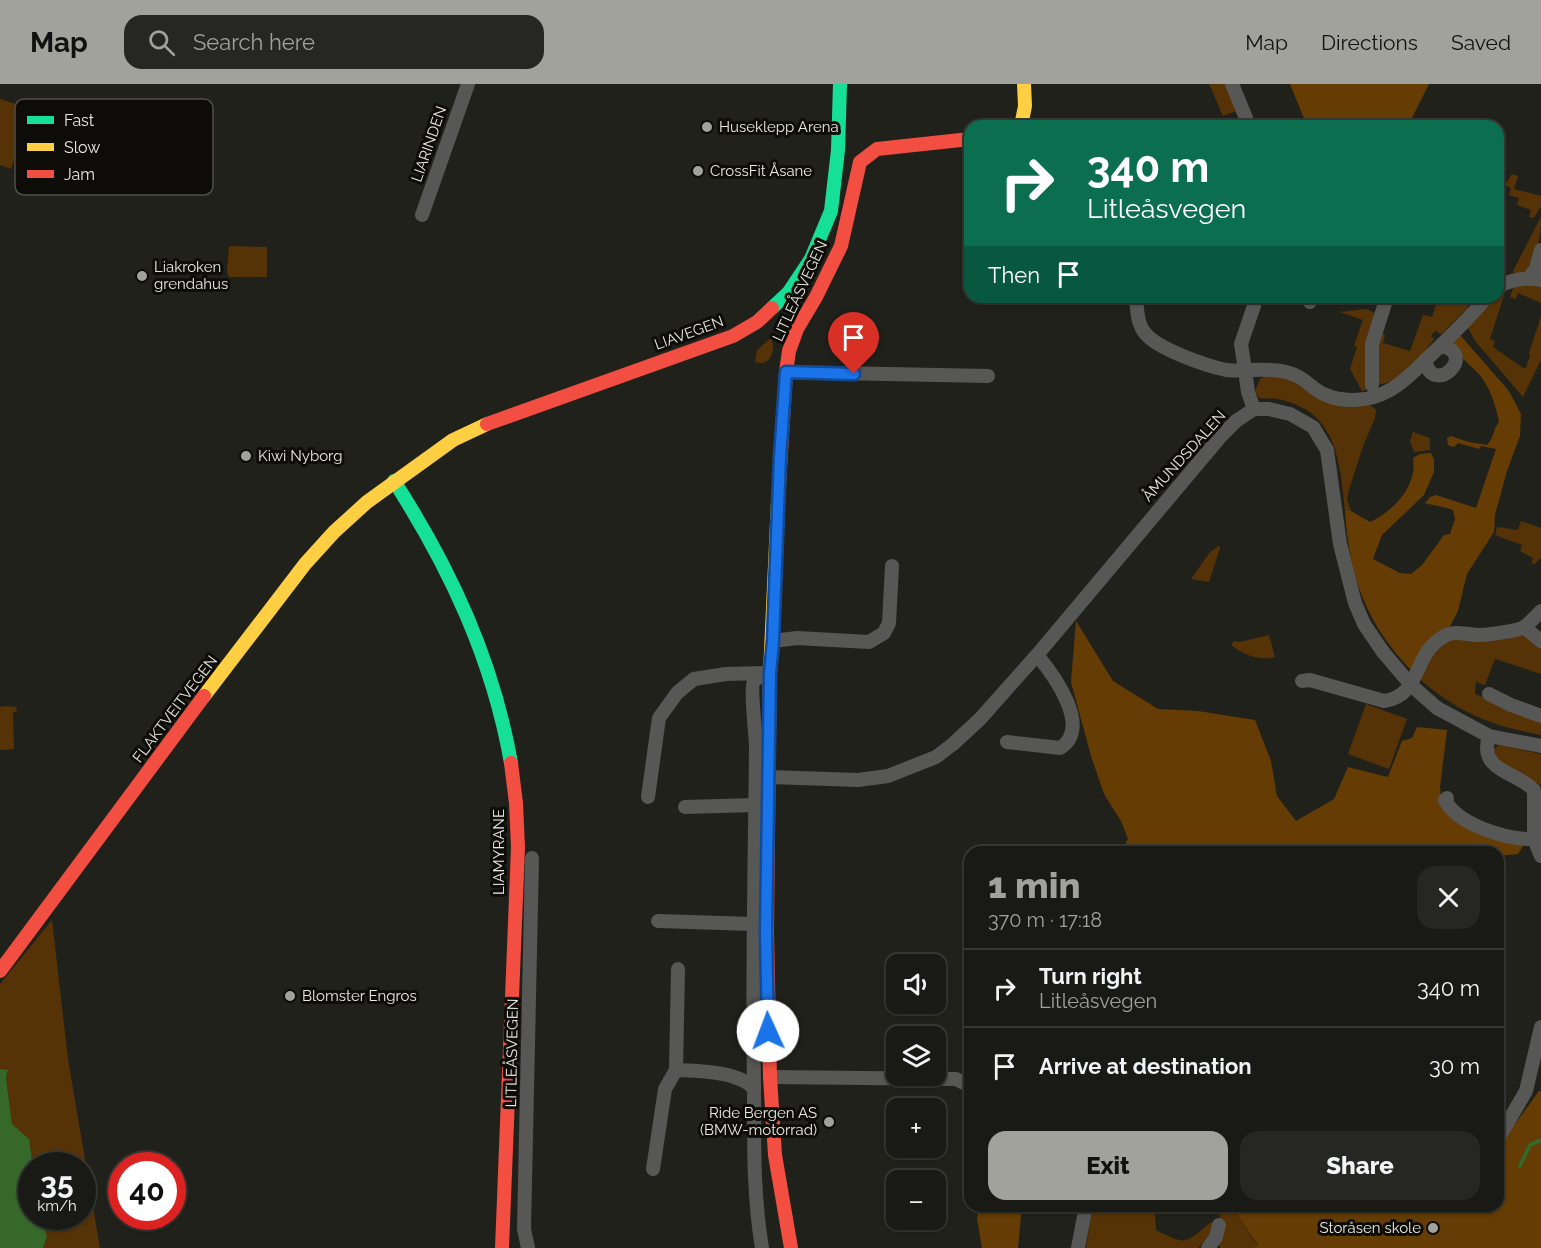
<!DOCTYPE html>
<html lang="en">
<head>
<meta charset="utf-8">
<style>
	:root { --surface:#191915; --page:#262622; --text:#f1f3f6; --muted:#9fa0a0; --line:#373834; --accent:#a2a29c }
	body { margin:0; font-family:Raleway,sans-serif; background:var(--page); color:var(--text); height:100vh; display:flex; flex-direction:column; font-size:22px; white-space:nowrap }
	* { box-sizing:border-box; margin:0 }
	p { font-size:20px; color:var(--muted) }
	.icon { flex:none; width:33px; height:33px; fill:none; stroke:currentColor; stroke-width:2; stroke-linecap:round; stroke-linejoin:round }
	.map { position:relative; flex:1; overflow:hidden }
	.panel { position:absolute; left:964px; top:762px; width:540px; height:366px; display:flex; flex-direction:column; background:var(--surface); border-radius:18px; box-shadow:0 2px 4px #0004,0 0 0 2px var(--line) }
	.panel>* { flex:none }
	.top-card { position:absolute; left:964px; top:36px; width:540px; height:183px; border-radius:18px; box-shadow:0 2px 4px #0004,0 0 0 2px var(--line); background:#0b6e4f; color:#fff; overflow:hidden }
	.controls { position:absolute; left:886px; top:870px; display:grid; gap:12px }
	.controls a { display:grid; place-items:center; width:60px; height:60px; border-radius:12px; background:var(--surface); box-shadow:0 2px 4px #0004,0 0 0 2px var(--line); font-size:30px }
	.speed { position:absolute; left:18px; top:1068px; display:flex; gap:12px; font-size:30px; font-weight:700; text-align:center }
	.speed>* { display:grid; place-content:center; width:78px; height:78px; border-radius:50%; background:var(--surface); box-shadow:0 2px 4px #0004,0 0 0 2px var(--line); line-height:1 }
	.speed small { font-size:15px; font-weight:400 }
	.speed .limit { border:9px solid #d22; background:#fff; color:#111 }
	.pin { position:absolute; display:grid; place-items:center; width:51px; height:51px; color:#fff; margin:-62px -26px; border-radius:50% 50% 50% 0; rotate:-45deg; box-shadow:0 0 6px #0007 }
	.pin .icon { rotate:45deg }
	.me { position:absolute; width:66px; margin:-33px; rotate:358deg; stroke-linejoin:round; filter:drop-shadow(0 0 4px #0008) }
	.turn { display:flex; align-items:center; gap:21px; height:126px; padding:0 24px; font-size:27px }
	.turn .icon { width:78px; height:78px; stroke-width:2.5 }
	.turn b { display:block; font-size:42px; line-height:51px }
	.then { display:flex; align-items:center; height:57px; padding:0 24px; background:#0003; gap:12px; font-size:22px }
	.round { display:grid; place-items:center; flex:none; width:63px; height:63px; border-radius:18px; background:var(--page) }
	.overview { display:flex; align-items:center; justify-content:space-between; height:102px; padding:0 24px }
	h1 { font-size:36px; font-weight:800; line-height:45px; color:var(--accent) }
	.button { display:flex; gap:12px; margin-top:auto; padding:12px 24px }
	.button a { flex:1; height:69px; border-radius:18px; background:var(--accent); color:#111; font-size:24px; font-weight:800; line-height:69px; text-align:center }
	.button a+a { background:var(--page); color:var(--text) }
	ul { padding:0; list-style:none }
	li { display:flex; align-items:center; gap:18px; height:78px; padding:0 24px; border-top:2px solid var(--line) }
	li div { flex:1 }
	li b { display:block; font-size:22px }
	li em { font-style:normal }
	header { display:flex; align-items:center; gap:36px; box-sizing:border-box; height:84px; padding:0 30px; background:var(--accent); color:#111 }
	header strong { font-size:28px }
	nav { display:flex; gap:33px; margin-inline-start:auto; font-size:21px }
	.search { width:420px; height:54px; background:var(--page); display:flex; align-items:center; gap:15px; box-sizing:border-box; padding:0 21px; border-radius:18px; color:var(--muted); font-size:22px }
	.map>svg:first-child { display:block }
</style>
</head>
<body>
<header>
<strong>Map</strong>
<div class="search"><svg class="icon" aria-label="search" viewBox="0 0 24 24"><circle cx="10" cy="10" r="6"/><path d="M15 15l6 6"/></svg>Search here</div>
<nav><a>Map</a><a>Directions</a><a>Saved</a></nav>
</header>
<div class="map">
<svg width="1541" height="1164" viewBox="0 0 1541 1164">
	<rect width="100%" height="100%" fill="#21211c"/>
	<g fill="#563306">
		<path d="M1209,0h19l11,26 -16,6z"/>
		<path d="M0,15l30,10 -19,60 -11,-4z"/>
		<path d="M1512,90l6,2 -4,13 27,7v10l-7,12 -5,-1 2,-7 -14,-5 2,-7 -10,-3 2,-7 -6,-3z"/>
		<path d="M1541,133c0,24 -4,34 -15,54l-12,4 -1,-4z"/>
		<path d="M229,162l38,1v30h-38l-2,-5z"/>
		<path d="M1515,199l26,1v19l-23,-10 -2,6 -6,-2z"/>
		<path d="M1506,205l-16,50 5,2 -2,6 30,21h3l4,-13 -1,-2 12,-37v44l-18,37 -48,-56 -8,-15 25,-29h6l1,-6z"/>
		<path d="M1439,213h33l-5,11 -25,26 -7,-3 -4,5 3,3c-14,19 -33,44 -58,46l2,-53 7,3 -2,8 27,8 13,-36 9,2z"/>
		<path d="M1367,225l11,6 -8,74 -8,2 -12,-22 7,-22 -3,-2 9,-25 -23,-8z"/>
		<path d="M771,254c5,12 0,29 -16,24l2,-12z"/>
		<path d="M1269,290l19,2 80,27 8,7 -1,8 -13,31 -13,41 -2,9 4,12h-6c-4,-38 -6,-87 -46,-105 -6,-3 -15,-6 -22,-7 -6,-1 -12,0 -18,-1l-4,-7 5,-12z"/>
		<path d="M1413,348l17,6v12l-16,2 -4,-11z"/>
		<path d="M1521,437l20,7v29l-6,7 -4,-1 2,-5 -13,-7 2,-6 -27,-10 2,-8 21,3z"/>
		<path d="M1219,462l1,2 -11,34 -18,-3 19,-27z"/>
		<path d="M1523,549l18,12v29l-46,-15 -10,26 -9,-3 -1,12 66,25v16c-53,-10 -81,-22 -123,-57l17,-26 19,-16z"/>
		<path d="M1269,551l6,22c-16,4 -31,-2 -44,-12l3,-4 6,1z"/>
		<path d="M1366,620l41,15 -18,50 -41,-15z"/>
		<path d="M5,622l11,1 1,4 -4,2 1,36 -14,1v-43z"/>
		<path d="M1499,661l42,9v31l-43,-21 -4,-15z"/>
		<path d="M52,836l16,139 32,189h-57l4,-11 -5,-20 40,-1v-50l-49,-1 -4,-26 -17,-14 -6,-47 2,-7 -8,-2v-85z"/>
		<path d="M1093,1122h66l-4,8 1,16c32,16 28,14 55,-8l2,3v6l-15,17h-112z"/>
		<path d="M1219,1122h12l27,40 -5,2h-33c-3,-9 2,-17 1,-26 -1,-6 -3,-10 -2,-16z"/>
	</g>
	<g fill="#643c04">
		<path d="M1290,0h139l-21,42h-118l15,-5z"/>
		<path d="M1461,252l48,55 12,23 -1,22 -13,35 -12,44 -1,17 -27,42 -9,37 -9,17 -37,43c-46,-47 -63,-95 -67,-160h6l19,11c24,-11 48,-37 43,-64l7,-4 11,-1 3,6v13l-10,23 -42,40 -9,24 27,14 11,1 11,-9 22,-30 6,-1 5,-15 -2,-9c-10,-4 -19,-4 -28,-7l5,-6 6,-2 40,13 20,-59 -15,-3 -2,3 -21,-6 -4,4 -6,-2 -1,-7 4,-2 18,6 18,3c7,-7 6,-16 12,-23 -3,-16 -9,-36 -21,-49 -9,-10 -24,-18 -24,-34z"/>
		<path d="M1076,537l37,60 45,28 40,2 57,9 16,41 6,35 19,25 38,-22 14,-32 40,10 14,-36 10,-3 5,-11 30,3 -7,57 2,20 33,26 50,10 -7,11 -19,2 -1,-4h-377l7,-13 -7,-18 -17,-27 -13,-38 -20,-74z"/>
		<path d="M1539,1007h2v157h-288l5,-3 -27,-39h267l1,-76 16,-6z"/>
		<path d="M979,1122h43l-4,42h-36l-5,-29z"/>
	</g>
	<path fill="#366829" d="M0,985l8,1 -2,8 6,46 17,15 4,26 -1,51 10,1 5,20 -4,11h-43z"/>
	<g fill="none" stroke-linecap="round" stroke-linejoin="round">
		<path stroke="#366829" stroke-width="4" d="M1520,1082l10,-21 11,-5"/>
		<g stroke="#575756" stroke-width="14">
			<path d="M1232,0l14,34"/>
			<path d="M422,131l46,-131"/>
			<path d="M1529,194l7,-10 5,-18"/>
			<path d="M1498,203c14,-8 27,-10 43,-7"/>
			<path d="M1136,213c1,11 1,27 9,36 12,16 62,33 81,37 6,1 13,0 19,0l-4,-26 16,-47"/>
			<path d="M1310,218l1,-5"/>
			<path d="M1425,276c8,39 54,-7 16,-14"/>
			<path d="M786,288l202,4"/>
			<path d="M1372,301v-41l15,-47"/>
			<path d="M1254,325l-6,-17 -3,-22c18,0 38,-2 54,7 9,5 17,15 27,18 18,8 45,6 62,-4 17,-9 31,-25 45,-38 19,-18 37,-36 54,-56"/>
			<path d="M1524,543l17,14"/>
			<path d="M773,557l24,-3 72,4 15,-9 5,-10 3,-57"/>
			<path d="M1302,597l8,-1 74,21c35,-5 30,-41 52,-59 17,-15 25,-7 43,-7 11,0 21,-2 32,-4 4,-1 10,-2 13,-4 6,-4 12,-11 17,-16"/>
			<path d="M1489,610l22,11 30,11"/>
			<path d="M1437,624l52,28c-11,36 27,35 45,54v49l7,17"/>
			<path d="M1489,652l52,10"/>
			<path d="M1007,658l53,6c33,-20 -7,-74 -23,-93"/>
			<path d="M769,693l89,3 30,-4 48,-19 17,-13 27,-25 57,-64 184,-219 15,-15 18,-12h15l21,5 23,13 14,23 13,94 15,59 9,21 19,28"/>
			<path d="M648,713l11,-79 18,-25 17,-14 32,-5 39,-1"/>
			<path d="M1447,714l-2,2c13,25 62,40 89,39"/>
			<path d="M685,723l70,-2"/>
			<path d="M658,837l95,3"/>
			<path d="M676,986l2,-101"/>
			<path d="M770,993l186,2 14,7"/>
			<path d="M1498,1055l28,-48 15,-64"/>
			<path d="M653,1085l12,-80 11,-19c22,1 64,1 78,19"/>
			<path d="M528,1164l-4,-19 8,-371"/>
			<path d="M762,1164c-9,-54 -8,-108 -8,-163 -2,-113 1,-225 2,-337 0,-10 -6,-62 -2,-67 3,-4 11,-6 16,-8"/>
			<path d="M1078,1164l8,-42"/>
			<path d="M1208,1164l8,-11 3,-12"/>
		</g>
		<g stroke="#16e098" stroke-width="14">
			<path d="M772,224l17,-16 22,-33 20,-48 7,-61 2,-66"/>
			<path d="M394,397c56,87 99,179 117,282"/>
		</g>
		<g stroke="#ffcf43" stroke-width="14">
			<path d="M1021,42l4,-20 -1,-22"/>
			<path d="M204,612l101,-132 29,-32 33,-30 86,-62 34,-16"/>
			<path d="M769,652l1,-63 8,-172"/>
		</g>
		<g stroke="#f24e42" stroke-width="14">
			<path d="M487,340l246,-88 24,-14 15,-14"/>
			<path d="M778,417l8,-129 3,-21 8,-22 19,-32 25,-51 19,-84 17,-13 93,-10"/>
			<path d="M769,652l-2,196 3,145 5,78 16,93"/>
			<path d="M0,887l204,-275"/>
			<path d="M502,1164l16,-401 -2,-44 -5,-40"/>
		</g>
		<path stroke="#575756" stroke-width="14" d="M1383,568l28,33 26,23"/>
	</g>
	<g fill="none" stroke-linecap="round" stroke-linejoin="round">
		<defs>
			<path id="route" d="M768,947l-2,-99 4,-259 3,-32 7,-184 6,-85 68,2"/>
		</defs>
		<use href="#route" stroke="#114b97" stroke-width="15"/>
		<use href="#route" stroke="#1a73e8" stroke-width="10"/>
	</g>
	<g fill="#a2a29c" stroke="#0d0c08" stroke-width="2">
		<circle cx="707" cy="43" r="6"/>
		<circle cx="698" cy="87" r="6"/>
		<circle cx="142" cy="192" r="6"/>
		<circle cx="246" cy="372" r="6"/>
		<circle cx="290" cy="912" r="6"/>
		<circle cx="829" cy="1038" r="6"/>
		<circle cx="1433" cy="1144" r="6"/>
	</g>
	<g text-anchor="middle" stroke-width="6" stroke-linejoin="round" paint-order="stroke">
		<g font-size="15" fill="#e8e8e1" stroke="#0d0c08" text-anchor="start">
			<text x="719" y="48">Huseklepp Arena</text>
			<text x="710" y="92">CrossFit Åsane</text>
			<text x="154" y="188">Liakroken<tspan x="154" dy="17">grendahus</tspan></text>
			<text x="258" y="377">Kiwi Nyborg</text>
			<text x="302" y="917">Blomster Engros</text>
			<text x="817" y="1034" text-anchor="end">Ride Bergen AS<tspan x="817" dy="17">(BMW-motorrad)</tspan></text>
			<text x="1421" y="1149" text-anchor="end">Storåsen skole</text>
		</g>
		<g font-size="15" fill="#e8e8e1" stroke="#0d0c08">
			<text transform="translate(429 60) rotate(-71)" y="5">LIARINDEN</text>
			<text transform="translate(800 207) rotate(-65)" y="5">LITLEÅSVEGEN</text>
			<text transform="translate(689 249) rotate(-20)" y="5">LIAVEGEN</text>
			<text transform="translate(1184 372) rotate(-48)" y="5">ÅMUNDSDALEN</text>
			<text transform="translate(175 625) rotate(-53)" y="5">FLAKTVEITVEGEN</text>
			<text transform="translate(499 768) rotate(-90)" y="5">LIAMYRANE</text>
			<text transform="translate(512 969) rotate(-89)" y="5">LITLEÅSVEGEN</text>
		</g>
	</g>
	<rect x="15" y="15" width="198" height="96" rx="9" fill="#0d0c08" stroke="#4f4e49" stroke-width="1.5"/>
	<rect x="27" y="32" width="27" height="8" fill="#16e098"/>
	<rect x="27" y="59" width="27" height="8" fill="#ffcf43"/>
	<rect x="27" y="86" width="27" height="8" fill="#f24e42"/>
	<g font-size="16" fill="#e8e8e1">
		<text x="64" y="42">Fast</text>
		<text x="64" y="69">Slow</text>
		<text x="64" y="96">Jam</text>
	</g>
</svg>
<div class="controls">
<a><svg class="icon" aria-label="sound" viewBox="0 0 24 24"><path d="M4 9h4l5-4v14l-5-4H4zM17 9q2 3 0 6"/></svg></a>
<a><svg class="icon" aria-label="layers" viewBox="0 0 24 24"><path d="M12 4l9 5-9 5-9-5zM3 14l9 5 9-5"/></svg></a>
<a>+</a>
<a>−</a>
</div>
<div class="speed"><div>35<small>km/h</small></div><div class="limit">40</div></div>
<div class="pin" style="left:854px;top:290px;background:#d93025"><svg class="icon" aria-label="arrive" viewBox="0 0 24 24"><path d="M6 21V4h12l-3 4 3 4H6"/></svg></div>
<svg class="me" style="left:768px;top:947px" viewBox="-20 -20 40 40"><circle r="19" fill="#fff"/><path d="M0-13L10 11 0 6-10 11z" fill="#1a73e8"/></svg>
<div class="top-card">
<div class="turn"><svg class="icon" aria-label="right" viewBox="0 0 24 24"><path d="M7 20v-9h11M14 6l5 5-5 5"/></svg><div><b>340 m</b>Litleåsvegen</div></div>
<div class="then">Then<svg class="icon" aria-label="arrive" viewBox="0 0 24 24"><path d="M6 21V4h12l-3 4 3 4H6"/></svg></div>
</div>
<section class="panel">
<div class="overview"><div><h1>1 min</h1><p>370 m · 17:18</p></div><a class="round"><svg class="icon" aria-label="close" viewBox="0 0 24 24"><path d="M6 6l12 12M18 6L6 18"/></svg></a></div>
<ul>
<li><svg class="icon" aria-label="right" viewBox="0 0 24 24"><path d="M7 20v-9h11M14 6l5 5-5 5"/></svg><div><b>Turn right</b><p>Litleåsvegen</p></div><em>340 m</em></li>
<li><svg class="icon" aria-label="arrive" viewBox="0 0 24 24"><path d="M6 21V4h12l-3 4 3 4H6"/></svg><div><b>Arrive at destination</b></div><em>30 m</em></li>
</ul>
<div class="button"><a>Exit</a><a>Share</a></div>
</section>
</div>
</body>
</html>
